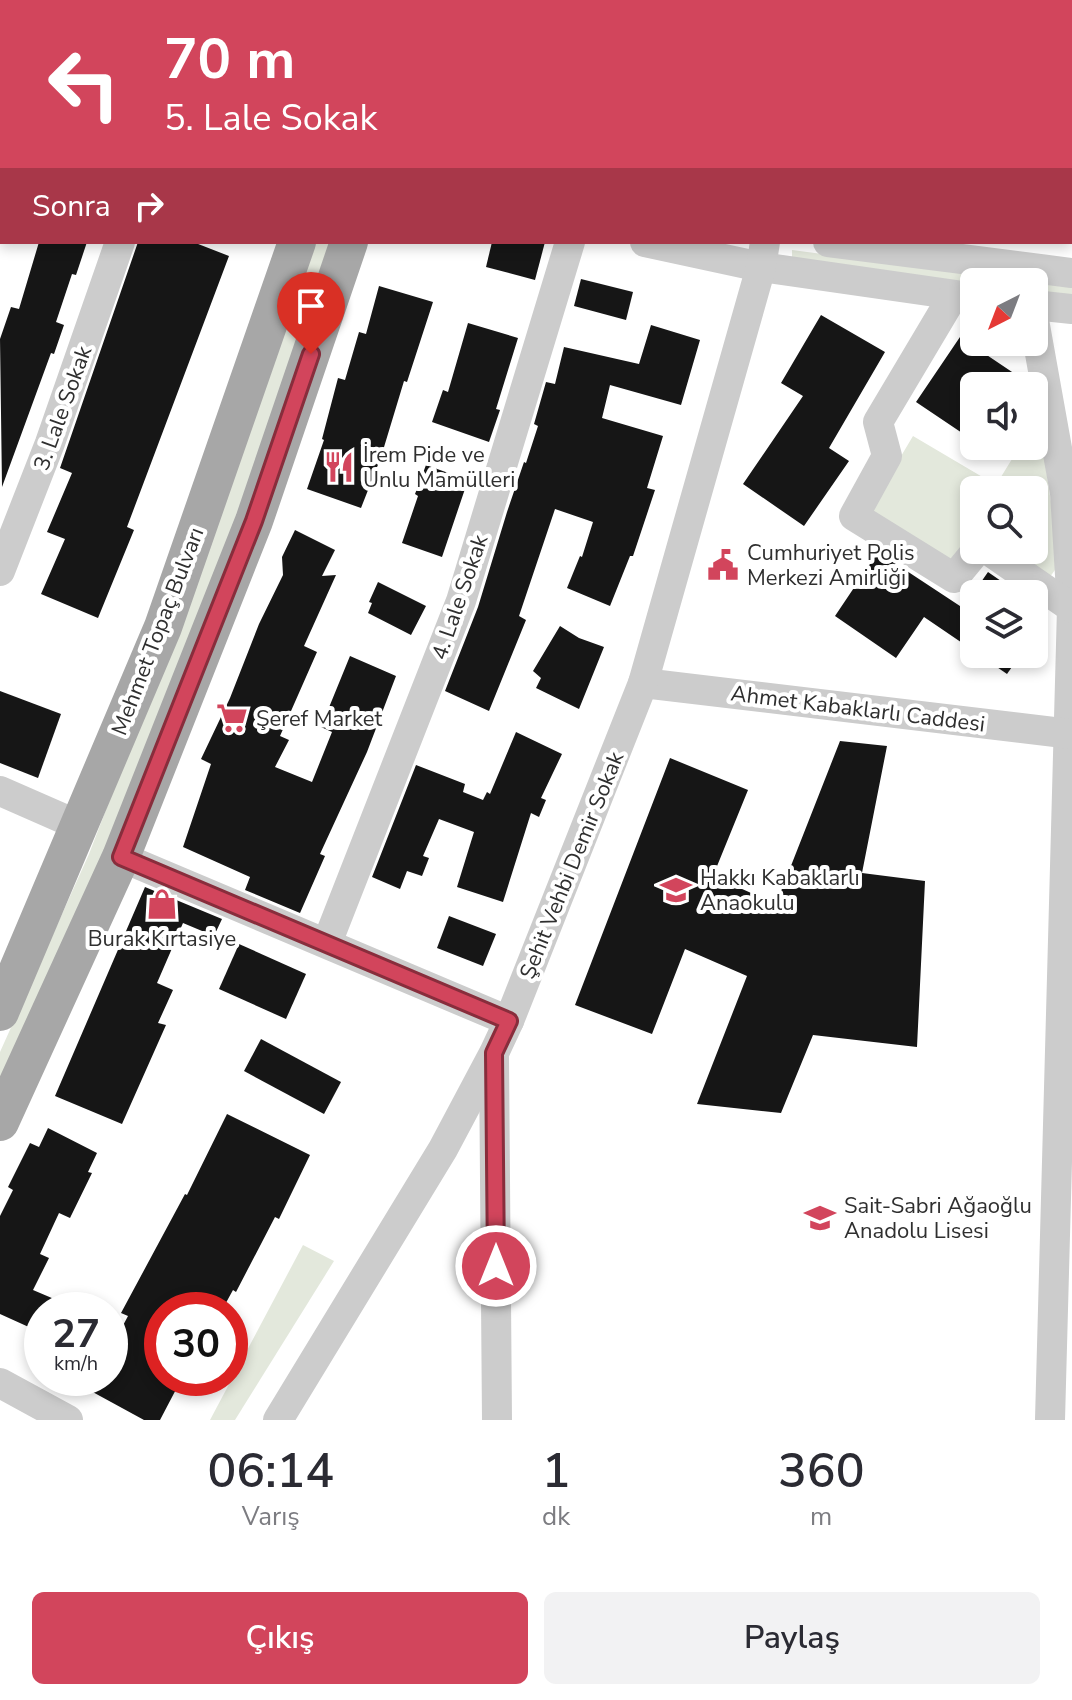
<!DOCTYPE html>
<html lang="tr">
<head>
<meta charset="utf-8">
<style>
	:root { --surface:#fff; --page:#f2f2f3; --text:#2b2b33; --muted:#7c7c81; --accent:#d2455c }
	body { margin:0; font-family:"Nunito Sans",sans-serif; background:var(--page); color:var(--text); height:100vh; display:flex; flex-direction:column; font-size:30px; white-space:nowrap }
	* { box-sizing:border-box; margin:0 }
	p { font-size:26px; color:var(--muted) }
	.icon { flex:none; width:44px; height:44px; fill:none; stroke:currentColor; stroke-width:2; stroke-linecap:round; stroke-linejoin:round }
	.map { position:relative; height:1420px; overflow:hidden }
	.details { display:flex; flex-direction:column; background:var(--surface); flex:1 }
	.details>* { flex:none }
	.guide { position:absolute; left:0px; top:0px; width:1072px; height:244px; box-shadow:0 4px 12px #0003; background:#d2455c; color:#fff; overflow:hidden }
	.needle { width:52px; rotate:222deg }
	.fabs { position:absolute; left:960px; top:268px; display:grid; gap:16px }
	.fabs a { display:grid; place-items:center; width:88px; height:88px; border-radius:12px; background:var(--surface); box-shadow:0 4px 12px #0003; font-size:40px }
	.speed { position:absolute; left:24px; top:1292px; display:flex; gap:16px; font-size:40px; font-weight:700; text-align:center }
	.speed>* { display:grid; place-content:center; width:104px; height:104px; border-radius:50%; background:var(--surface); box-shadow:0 4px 12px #0003; line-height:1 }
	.speed small { font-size:20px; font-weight:400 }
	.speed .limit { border:12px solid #d22; background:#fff; color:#111 }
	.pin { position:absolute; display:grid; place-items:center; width:68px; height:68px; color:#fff; margin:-82px -34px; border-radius:50% 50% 50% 0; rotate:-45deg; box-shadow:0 0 8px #0007 }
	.pin .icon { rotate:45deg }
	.me { position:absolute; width:88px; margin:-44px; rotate:0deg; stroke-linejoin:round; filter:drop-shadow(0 0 6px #0008) }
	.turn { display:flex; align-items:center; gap:28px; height:168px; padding:0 32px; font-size:36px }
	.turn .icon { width:104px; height:104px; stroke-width:2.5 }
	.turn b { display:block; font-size:56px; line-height:68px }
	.then { display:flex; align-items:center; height:76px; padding:0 32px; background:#0003; gap:16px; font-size:30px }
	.eta { display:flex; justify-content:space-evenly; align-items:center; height:136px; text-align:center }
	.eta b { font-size:48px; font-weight:600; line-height:56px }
	.cta { display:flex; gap:16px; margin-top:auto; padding:16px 32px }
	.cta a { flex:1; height:92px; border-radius:12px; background:var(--accent); color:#fff; font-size:32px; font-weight:600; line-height:92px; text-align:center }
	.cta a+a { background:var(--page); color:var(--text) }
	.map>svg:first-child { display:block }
</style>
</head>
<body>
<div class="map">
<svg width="1072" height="1420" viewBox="0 0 1072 1420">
	<rect width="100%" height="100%" fill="#fff"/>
	<g fill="#e3e8dc">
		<path d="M312,242h25l-86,241 -149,377 -102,231v-39l89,-198 145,-377z"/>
		<path d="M792,250l280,37v12l-38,-5v-12h-60v4l-182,-23z"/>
		<path d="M1038,415l22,148 -13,18 -43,-31h30v-60h-60v44l-20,29 -85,-53 44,-74 83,49 24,-39h14v-24z"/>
		<path d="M303,1245l31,16 -99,159h-25z"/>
	</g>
	<g fill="#161616">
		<path d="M39,242h48l-11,33 -4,-1 -16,48 8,3 -10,29 -3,-1 -49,134 -2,-148 11,-32 8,2z"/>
		<path d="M138,242h55l36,14 -102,271 7,3 -36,88 -57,-24 24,-55 -18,-7 25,-59 -12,-5z"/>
		<path d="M492,242h53l-10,38 -49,-13z"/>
		<path d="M581,279l52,13 -7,28 -52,-14z"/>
		<path d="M379,286l54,16 -26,80 -3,-1 -23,76 -20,51 -54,-19 17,-49 -2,-1 16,-61 7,2 14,-48 7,2z"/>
		<path d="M821,315l64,37 -56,96 20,13 -45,65 -61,-42 60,-88 -22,-13z"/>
		<path d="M468,323l50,15 -22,71 4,1 -11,32 -57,-20 11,-32 5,2z"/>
		<path d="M651,325l49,15 -19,65 -71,-20 -8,33 61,18 -16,52 8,2 -22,66h-3l-20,50 -43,-18 13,-32 2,1 11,-35 -38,-13 -36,107 7,4 -37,91 -44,-20 33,-84 29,-95 17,-50 2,1 12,-37 -4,-2 12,-42 9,2 9,-37 75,17z"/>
		<path d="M960,337l67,45 1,4h-54v55l-58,-39z"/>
		<path d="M426,465l42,15 -26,77 -40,-14 16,-47 -3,-2z"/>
		<path d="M295,530l40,20 -13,26 14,-1 -32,71 13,6 -37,84 9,4 -14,27 37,15 20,-50 -11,-5 29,-71 46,20 -29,76 -47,102 5,2 -25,57 -55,-23 5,-13 -67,-30 28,-83 -10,-5 29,-61 29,-74 24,-49 -1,-18z"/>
		<path d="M878,552l85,56 25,-36 32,22h-46v57l-50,-34 -28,41 -61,-42z"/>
		<path d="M378,582l48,24 -15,29 -43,-22 4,-10 -3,-1z"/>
		<path d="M560,626l19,12 25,9 -25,62 -43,-21 5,-10 -8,-7z"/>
		<path d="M978,654h43l-14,20z"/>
		<path d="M0,691l61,23 -23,64 -38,-15z"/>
		<path d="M516,732l46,22 -21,44 5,2 -7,17 -8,-4 -28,89 -46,-15 17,-55 -35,-13 -16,37 6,2 -7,18 -15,-5 -7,18 -28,-12 44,-112 49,19 -2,8 20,8 4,-8 3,2z"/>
		<path d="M840,741l47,5 -25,127 63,8 -8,166 -104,-12 -32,78 -84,-9 50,-128 -62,-27 -33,85 -77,-29 95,-247 78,32 -35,86 63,28z"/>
		<path d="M145,887l77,32 -8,17 -31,-13 -26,60 16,7 -15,33 8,2 -44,99 -67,-28z"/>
		<path d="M449,916l47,18 -13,32 -46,-18z"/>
		<path d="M239,944l67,30 -20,45 -67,-30z"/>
		<path d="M261,1039l80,43 -17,32 -80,-43z"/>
		<path d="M227,1114l83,41 -31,64 -4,-2 -39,75 -3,-2 -11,20h-60v68h20l-22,42h-16l-55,-30 6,-12h15v-28l18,-34 -7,-3 64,-119 2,1z"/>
		<path d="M48,1128l49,25 -9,19 4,1 -22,45 -11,-5 -19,41 9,4 -16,32 47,20h-38v23l-42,-19v-98l13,-26 -5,-3 22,-44 9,4z"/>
	</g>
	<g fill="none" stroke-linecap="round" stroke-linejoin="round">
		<g stroke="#ccc" stroke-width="30">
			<path d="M173,2v-2"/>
			<path d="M615,2v-2"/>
			<path d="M803,2v-2"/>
			<path d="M995,2v-2"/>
			<path d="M0,56l2,1"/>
			<path d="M645,242l116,25 209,30"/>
			<path d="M828,242l244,31"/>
			<path d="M953,296l-75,126 9,34 -33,60 100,62 23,-28"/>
			<path d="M1034,305l38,4"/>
			<path d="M1034,320l31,173 7,115 -22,812"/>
			<path d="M988,550l84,58"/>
			<path d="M0,571l50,-128 70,-201"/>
			<path d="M643,683l429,51"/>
			<path d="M0,791l80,35"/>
			<path d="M121,857l388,164"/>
			<path d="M327,943l134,-342 109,-359"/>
			<path d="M494,1058l3,362"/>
			<path d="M0,1383l68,37"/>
			<path d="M278,1420l165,-271 51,-96 15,-32 134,-338 118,-416 4,-25"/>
		</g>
		<g stroke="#a7a7a7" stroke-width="38">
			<path d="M347,2v-2"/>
			<path d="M394,2v-2"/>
			<path d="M0,1012l163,-385 134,-385"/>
			<path d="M0,1122l121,-265 133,-336 95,-279"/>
		</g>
	</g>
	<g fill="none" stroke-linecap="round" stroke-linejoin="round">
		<defs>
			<path id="route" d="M311,354l-57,167 -133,336 388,164 -15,32 2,213"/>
		</defs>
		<use href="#route" stroke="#882d3c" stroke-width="20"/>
		<use href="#route" stroke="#d2455c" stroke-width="14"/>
	</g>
	<defs>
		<symbol id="restaurant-bare" viewBox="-9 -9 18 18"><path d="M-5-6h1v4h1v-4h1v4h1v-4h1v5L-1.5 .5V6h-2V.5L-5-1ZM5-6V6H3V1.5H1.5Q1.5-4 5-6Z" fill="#d2455c" stroke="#fff" stroke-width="2.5" paint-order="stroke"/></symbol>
		<symbol id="civic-bare" viewBox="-9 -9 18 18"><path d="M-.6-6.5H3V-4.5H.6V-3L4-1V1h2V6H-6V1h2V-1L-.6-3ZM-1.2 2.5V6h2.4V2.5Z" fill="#d2455c" stroke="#fff" stroke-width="2.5" paint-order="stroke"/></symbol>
		<symbol id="supermarket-bare" viewBox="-9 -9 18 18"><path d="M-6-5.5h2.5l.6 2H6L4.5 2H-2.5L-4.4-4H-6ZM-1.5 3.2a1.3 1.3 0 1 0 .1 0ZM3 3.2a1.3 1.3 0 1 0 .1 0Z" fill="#d2455c" stroke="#fff" stroke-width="2.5" paint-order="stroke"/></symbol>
		<symbol id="school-bare" viewBox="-9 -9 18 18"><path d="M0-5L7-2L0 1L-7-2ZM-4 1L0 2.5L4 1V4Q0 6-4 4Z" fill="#d2455c" stroke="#fff" stroke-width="2.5" paint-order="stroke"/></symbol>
		<symbol id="shop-bare" viewBox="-9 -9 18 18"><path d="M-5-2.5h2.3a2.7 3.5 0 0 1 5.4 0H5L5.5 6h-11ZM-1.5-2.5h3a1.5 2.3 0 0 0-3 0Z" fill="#d2455c" stroke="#fff" stroke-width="2.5" paint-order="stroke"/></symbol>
	</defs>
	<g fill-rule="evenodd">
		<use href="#restaurant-bare" x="317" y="445" width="44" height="44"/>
		<use href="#civic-bare" x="701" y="543" width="44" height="44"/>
		<use href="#supermarket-bare" x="210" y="696" width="44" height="44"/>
		<use href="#school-bare" x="654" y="868" width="44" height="44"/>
		<use href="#shop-bare" x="140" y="882" width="44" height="44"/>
		<use href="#school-bare" x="798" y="1196" width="44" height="44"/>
	</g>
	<g text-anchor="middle" stroke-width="8" stroke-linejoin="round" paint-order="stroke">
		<g font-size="22" fill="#2f2f2f" stroke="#fff">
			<text transform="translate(62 408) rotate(-70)" y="8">3. Lale Sokak</text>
			<text transform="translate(459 597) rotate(-71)" y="8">4. Lale Sokak</text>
			<text transform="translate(157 631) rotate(-69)" y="8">Mehmet Topaç Bulvarı</text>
			<text transform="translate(858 708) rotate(7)" y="8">Ahmet Kabaklarlı Caddesi</text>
			<text transform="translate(571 865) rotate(-68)" y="8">Şehit Vehbi Demir Sokak</text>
		</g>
		<g font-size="22" fill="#2f2f2f" stroke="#fff" text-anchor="start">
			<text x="363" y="462">İrem Pide ve<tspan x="363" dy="25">Unlu Mamülleri</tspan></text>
			<text x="747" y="560">Cumhuriyet Polis<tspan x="747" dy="25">Merkezi Amirliği</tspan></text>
			<text x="256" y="726">Şeref Market</text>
			<text x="700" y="885">Hakkı Kabaklarlı<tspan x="700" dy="25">Anaokulu</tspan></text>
			<text x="162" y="946" text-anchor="middle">Burak Kırtasiye</text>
			<text x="844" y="1213">Sait-Sabri Ağaoğlu<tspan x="844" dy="25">Anadolu Lisesi</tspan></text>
		</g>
	</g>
</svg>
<div class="fabs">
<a><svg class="needle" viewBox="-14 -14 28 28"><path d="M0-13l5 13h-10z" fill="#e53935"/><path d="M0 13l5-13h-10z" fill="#7c7c81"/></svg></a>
<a><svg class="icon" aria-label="sound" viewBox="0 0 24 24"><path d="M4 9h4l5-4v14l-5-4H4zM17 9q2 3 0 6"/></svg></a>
<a><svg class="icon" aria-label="search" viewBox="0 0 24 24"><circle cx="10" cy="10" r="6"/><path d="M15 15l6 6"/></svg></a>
<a><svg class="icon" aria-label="layers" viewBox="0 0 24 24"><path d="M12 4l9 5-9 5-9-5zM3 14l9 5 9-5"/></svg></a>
</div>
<div class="speed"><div>27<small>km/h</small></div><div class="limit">30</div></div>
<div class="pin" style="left:311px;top:354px;background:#d93025"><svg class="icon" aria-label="arrive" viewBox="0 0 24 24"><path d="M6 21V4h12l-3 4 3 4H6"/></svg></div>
<svg class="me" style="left:496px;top:1266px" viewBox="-20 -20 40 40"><circle r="17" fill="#d2455c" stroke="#fff" stroke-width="3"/><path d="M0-11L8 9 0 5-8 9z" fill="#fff"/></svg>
<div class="guide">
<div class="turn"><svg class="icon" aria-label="left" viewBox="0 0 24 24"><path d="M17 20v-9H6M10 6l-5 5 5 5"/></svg><div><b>70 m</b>5. Lale Sokak</div></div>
<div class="then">Sonra<svg class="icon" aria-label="right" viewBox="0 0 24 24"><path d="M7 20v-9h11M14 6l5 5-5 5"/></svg></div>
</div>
</div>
<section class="details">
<div class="eta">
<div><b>06:14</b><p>Varış</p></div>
<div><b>1</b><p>dk</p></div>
<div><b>360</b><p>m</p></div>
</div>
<div class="cta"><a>Çıkış</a><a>Paylaş</a></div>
</section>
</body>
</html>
